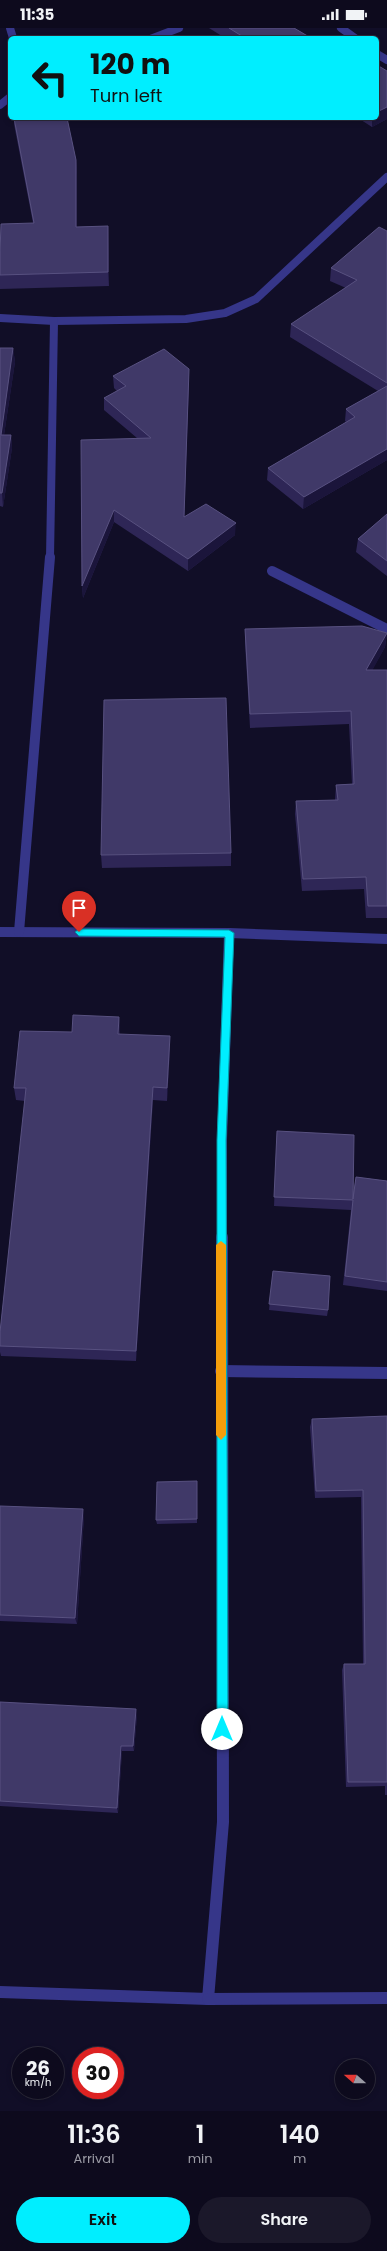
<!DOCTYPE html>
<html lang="en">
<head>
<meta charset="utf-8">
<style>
	:root { --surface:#0d0a1d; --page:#1b182a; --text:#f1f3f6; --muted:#9a9aa4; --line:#2d2b3b; --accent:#0ef }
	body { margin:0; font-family:Poppins,sans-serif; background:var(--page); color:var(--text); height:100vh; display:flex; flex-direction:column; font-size:15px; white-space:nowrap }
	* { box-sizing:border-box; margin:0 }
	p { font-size:13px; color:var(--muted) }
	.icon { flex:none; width:22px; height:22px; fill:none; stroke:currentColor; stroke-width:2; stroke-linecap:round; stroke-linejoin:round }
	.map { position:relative; height:2083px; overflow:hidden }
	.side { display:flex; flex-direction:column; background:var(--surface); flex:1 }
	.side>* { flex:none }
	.banner { position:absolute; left:8px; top:8px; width:371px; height:84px; border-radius:6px; box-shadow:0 2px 6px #0003,0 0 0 1px var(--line); background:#0ef; color:#111; overflow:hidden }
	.needle { width:26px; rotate:291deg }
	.fabs { position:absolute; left:335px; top:2031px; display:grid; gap:8px }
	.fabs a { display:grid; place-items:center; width:40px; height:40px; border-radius:50%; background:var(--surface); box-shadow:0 2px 6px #0003,0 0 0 1px var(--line); font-size:20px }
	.speed { position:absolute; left:12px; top:2019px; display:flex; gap:8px; font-size:20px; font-weight:700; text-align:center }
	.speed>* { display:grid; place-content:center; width:52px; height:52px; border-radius:50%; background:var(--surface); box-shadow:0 2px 6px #0003,0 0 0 1px var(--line); line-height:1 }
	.speed small { font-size:10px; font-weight:400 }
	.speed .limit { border:6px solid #d22; background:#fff; color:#111 }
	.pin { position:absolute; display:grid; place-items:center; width:34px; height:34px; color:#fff; margin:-41px -17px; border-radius:50% 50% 50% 0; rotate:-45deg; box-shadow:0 0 4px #0007 }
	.pin .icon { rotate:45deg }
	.me { position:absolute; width:44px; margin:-22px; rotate:0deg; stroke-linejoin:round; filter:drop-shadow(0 0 3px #0008) }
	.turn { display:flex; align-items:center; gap:14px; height:84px; padding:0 16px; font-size:18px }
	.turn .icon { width:52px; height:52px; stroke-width:2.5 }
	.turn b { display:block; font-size:28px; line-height:34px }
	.eta { display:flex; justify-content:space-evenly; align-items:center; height:68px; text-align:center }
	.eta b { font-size:24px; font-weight:600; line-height:28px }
	.primary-button { display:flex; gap:8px; margin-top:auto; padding:8px 16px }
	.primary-button a { flex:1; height:46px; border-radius:24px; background:var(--accent); color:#111; font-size:16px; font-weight:600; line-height:46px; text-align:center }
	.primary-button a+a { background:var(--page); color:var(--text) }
	.status { display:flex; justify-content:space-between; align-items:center; height:28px; padding:0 20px; background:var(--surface); direction:ltr }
	.status svg { height:11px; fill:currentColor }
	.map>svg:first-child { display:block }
</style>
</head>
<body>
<div class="status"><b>11:35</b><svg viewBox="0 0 49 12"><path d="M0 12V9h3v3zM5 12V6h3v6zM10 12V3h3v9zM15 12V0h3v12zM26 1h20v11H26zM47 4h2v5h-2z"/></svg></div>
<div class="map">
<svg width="387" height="2083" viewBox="0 0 387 2083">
	<rect width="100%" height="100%" fill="#110e27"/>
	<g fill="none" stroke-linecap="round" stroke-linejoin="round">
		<g stroke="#363689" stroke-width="8">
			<path d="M10,0l3,10"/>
			<path d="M341,0l14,10"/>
			<path d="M153,10l26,-10"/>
			<path d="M377,26l10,6"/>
			<path d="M0,77l10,-8"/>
			<path d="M0,290l54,3 132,-2 39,-6 31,-14 131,-122"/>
			<path d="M50,530l4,-237"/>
		</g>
		<g stroke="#363689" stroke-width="10">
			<path d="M272,543l115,58"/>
			<path d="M0,904l229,1 158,6"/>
			<path d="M19,904l31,-375"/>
			<path d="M222,1210v-98l7,-207"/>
		</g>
		<g stroke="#363689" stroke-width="12">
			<path d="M221,1343l166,2"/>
			<path d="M0,1964l208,7 15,-177 -1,-585"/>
			<path d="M208,1971l179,-1"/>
		</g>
	</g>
	<g fill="#2e2656">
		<path d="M209,0h85l17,10h-86z"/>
		<path d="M377,37l10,6v48l-15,8 -14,-9h19z"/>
		<path d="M14,90h53l9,42 1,15v52l31,-1 1,60 -109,3v-37l33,-29 -19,-99z"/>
		<path d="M387,203v229l-84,49 -36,-29 1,-12 78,-46 -1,-1 1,-12 32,-18 -88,-54 1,-13 55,-36 -16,-7 1,-13z"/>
		<path d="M0,320h13l2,14 -11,73h7l1,13 -9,59 -3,-1z"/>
		<path d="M113,348l76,5 -5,136 51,18 -47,36 -74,-49 -31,76 -1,-12 55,-148 -33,-28v-12l13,-7 -3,-3z"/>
		<path d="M387,486v62l-4,-3 -27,-21 2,-13z"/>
		<path d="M245,601l142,4 -2,14 -13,23h15v248h-21l-2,-29 -62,2 -7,-77 1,-13 39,-1 1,-15 16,-1 -3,-60 -99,4 -5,-85z"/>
		<path d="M231,825v13l-129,2 -1,-13z"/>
		<path d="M119,989l1,13v4l50,15 -3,52 -14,-1 -17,261 -135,-5 -1,-4v-20l25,-231 -9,-1 -2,-12 58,-56z"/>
		<path d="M277,1103l76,62 3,-16 31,4v110l-44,-6 8,-75 -77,-4z"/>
		<path d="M273,1243l55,39 -1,6 -58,-6z"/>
		<path d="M387,1388v379h-2v-9l-39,1 -4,-117 2,-6h19l-2,-167 -46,1 -5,-71 2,-8z"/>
		<path d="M197,1453v42l-40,1 -1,-4z"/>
		<path d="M0,1478l84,11 -7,107 -77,-3z"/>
		<path d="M0,1674l137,13 -3,36h-12l-4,62 -118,-7z"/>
	</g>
	<g fill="#1b153b">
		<path d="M387,79v12l-15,8v-9h5v-6z"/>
		<path d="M76,132l1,15v67l-1,-15z"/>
		<path d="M108,198v15l1,45 -1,-14z"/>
		<path d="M13,320l2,14 -13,86 -1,-13z"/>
		<path d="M189,341v12l-5,148v-12z"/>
		<path d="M11,407l1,13 -9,59 -1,-14z"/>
		<path d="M387,421v11l-84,49 1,-12z"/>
		<path d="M114,482v12l-31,76 -1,-12z"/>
		<path d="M236,495l-1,12 -47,36v-12z"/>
		<path d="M387,605l-2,14 -20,37 1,-14z"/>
		<path d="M119,989l1,13 -2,17v-13z"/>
		<path d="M170,1008v13l-3,52v-13z"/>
		<path d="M153,1059v13l-17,261v-10z"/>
		<path d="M83,1481l1,8 -7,107 -2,-6z"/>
		<path d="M136,1681l1,6 -3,36 -1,-5z"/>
		<path d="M121,1718l1,5 -4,62 -1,-5z"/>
	</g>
	<g fill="#403968" stroke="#585180">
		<path d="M229,0h65l17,10h-66z"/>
		<path d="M377,37l10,6v36l-10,5z"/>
		<path d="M14,90h53l9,42v67l32,-1v46l-108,3v-23l1,-28 33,-1z"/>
		<path d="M379,199l8,4v152l-96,-59 66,-44 -26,-12z"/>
		<path d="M0,320h13l-12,87h10l-9,58h-2z"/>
		<path d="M164,321l25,20 -5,148 22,-13 30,19 -48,36 -74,-49 -32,76 -1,-146 70,-2 -47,-40 22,-12 -13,-10z"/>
		<path d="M387,358v63l-83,48 -36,-29 87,-51 -9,-8z"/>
		<path d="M387,486v47l-29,-22z"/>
		<path d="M362,598l25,7 -21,37h21v236h-19l-2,-29 -63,2 -7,-78 42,-1 -2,-15 18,-1 -3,-73 -101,3 -5,-85z"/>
		<path d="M226,670l5,155 -130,2 3,-155z"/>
		<path d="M73,987l46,2 -1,17 52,2 -3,52 -14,-1 -17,264 -136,-5v-14l26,-244h-12l6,-57 52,1z"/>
		<path d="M277,1103l77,4 -1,64 3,-22 31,4v101l-42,-6 8,-76 -79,-3z"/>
		<path d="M273,1243l57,5 -2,34 -59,-6z"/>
		<path d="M387,1388v366h-39l-4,-118h21l-2,-174 -47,1 -4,-72z"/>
		<path d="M197,1453v38l-41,1 1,-38z"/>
		<path d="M0,1478l83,3 -8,109 -75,-3z"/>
		<path d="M0,1674l136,7 -3,37h-12l-4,62 -117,-7z"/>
	</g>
	<path fill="#0ef" stroke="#009ba6" d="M79,901l150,1 5,3 -8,207 2,589 -2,4 -4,1 -3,-1 -2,-4v-589l8,-203 -146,-1 -4,-4z"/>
	<path fill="#f59e0b" d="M221,1213l5,4v190l-5,5 -5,-5v-190z"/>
</svg>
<div class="fabs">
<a><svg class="needle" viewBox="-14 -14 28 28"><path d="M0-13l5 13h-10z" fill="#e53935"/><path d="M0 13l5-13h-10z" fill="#9a9aa4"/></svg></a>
</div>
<div class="speed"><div>26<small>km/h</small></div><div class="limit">30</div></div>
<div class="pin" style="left:79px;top:904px;background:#d93025"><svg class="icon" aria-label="arrive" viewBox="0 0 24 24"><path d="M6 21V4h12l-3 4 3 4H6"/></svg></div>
<svg class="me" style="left:222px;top:1701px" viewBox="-20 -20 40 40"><circle r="19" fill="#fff"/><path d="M0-13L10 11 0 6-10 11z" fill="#0ef"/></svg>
<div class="banner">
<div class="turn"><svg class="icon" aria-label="left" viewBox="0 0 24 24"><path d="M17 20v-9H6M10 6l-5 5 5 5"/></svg><div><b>120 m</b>Turn left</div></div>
</div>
</div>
<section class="side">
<div class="eta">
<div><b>11:36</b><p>Arrival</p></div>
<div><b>1</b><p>min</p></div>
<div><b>140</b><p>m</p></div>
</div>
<div class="primary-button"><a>Exit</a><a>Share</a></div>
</section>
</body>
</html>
